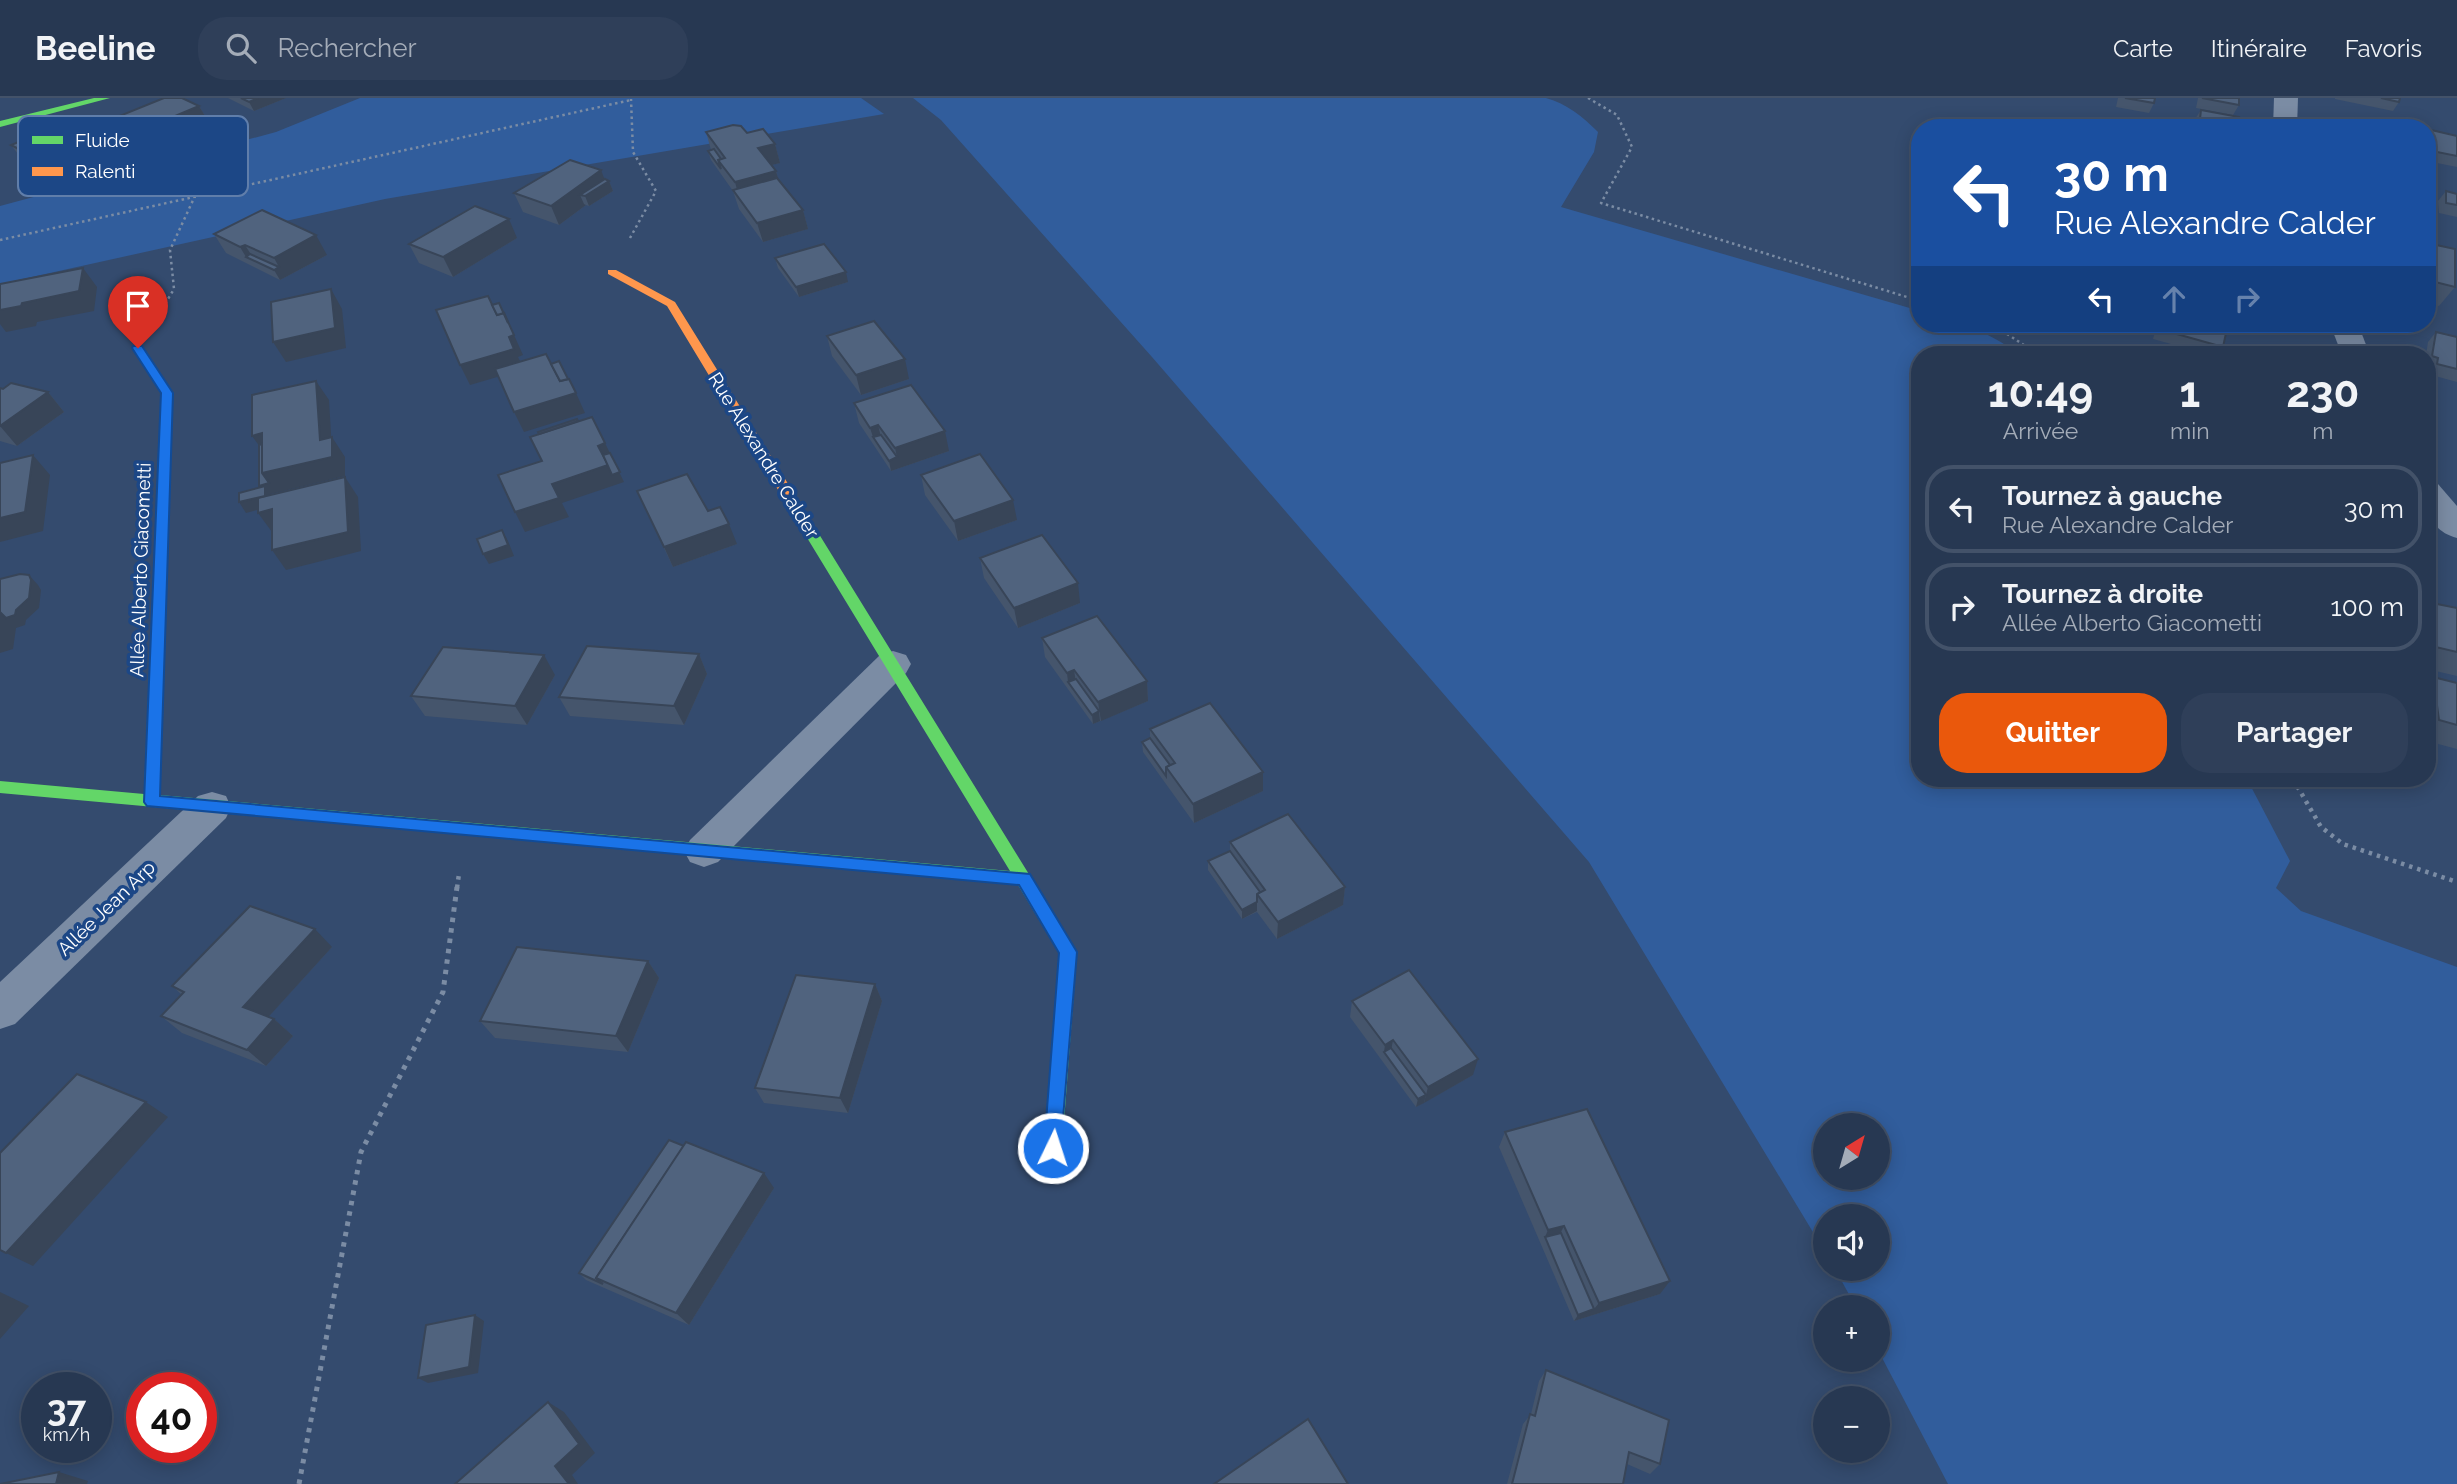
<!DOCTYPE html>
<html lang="fr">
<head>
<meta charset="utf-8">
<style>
	:root { --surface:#273852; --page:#2f3f59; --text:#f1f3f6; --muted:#a4acb8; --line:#435269; --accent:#ea580c }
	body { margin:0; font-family:Raleway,sans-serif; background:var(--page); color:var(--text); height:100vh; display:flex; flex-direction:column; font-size:26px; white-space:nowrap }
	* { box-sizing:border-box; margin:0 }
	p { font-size:23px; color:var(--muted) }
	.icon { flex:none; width:38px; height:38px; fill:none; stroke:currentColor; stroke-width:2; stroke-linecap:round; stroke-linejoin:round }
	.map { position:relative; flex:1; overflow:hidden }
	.panel { position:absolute; left:1911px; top:248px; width:525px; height:441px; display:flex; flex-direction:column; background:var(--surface); border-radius:28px; box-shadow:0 4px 18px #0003,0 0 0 2px var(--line) }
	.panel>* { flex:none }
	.guide { position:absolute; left:1911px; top:21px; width:525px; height:214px; border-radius:28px; box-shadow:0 4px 18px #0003,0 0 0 2px var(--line); background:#1a4fa0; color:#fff; overflow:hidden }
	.needle { width:46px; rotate:37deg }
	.fabs { position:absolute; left:1813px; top:1015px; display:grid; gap:14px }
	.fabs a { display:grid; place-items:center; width:77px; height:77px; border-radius:50%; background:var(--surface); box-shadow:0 4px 18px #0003,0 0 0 2px var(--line); font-size:35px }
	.speed { position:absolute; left:21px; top:1274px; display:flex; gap:14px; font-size:35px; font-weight:700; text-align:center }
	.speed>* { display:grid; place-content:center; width:91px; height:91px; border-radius:50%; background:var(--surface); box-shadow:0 4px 18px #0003,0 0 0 2px var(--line); line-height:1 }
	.speed small { font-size:18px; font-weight:400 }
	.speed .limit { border:10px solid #d22; background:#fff; color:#111 }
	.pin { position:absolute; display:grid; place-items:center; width:60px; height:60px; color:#fff; margin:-72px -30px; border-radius:50% 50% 50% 0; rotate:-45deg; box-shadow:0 0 7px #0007 }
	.pin .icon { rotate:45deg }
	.me { position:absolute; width:77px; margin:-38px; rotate:4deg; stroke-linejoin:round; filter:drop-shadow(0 0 5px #0008) }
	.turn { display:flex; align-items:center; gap:24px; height:147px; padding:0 28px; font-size:32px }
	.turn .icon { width:91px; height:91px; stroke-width:2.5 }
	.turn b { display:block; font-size:49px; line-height:60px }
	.lanes { display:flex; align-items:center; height:66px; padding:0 28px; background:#0003; justify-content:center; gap:35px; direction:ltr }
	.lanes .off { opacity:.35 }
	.eta { display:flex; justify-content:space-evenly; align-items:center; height:119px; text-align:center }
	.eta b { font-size:42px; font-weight:700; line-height:49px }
	.primary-button { display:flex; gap:14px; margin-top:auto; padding:14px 28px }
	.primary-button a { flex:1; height:80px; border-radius:28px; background:var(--accent); color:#fff; font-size:28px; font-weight:700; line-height:80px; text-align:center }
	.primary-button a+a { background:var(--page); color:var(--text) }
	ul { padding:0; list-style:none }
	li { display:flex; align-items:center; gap:21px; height:88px; margin:0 14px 10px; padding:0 14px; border:4px solid var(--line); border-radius:28px }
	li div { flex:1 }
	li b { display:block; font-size:26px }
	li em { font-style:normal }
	header { display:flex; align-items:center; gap:42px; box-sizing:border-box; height:98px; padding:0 35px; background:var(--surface); border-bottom:2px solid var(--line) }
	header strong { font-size:33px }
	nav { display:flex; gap:38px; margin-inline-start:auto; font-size:24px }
	.search { width:490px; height:63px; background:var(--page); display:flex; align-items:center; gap:18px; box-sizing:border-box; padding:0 24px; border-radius:28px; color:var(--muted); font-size:26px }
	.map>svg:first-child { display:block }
</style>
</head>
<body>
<header>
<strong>Beeline</strong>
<div class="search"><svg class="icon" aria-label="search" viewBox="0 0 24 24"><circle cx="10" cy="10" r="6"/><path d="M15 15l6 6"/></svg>Rechercher</div>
<nav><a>Carte</a><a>Itinéraire</a><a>Favoris</a></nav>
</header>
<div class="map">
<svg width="2457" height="1386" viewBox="0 0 2457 1386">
	<rect width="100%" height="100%" fill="#344b6e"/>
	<g fill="#315d9c" fill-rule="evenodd">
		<path d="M360,0h501l23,16 -499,85 -385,85v-78l276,-74z"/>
		<path d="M913,0h633c21,6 36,18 52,34l-4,20 -33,55 359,104v13c47,0 61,4 101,31h-101v424h327l43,82 -14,27 25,23 156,56v517h-509l-70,-134v-43h-22l-21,-38h43v-53h-53v36l-236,-390 -437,-505 -211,-237zM1825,1027h53v53h-53z"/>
	</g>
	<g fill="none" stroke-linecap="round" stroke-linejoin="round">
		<g stroke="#7b8ca4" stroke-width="2.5" stroke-dasharray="2.5 3.5" stroke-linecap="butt">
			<path d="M1588,0l29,17 15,32 -31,56 319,98"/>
			<path d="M630,140l26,-47 -23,-39 -2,-53"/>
			<path d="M0,142l631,-140"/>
			<path d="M159,216l15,-25 -4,-39 25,-54"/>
			<path d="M1992,226l47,31"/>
		</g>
		<g stroke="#7b8ca4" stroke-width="4.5" stroke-dasharray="3.5 5" stroke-linecap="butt">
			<path d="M2293,681l28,48 22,17 114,38"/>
			<path d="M457,790l2,-14"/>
		</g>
		<path stroke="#7b8ca4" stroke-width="5" stroke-dasharray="4.5 6" stroke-linecap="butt" d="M299,1386l62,-332 82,-160 14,-105"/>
		<g fill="#7b8ca4" fill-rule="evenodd">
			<path d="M2274,0h24l-1,30h-24z"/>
			<path d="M2330,226h28l12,31h-28z"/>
			<path d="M2427,383l11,3 19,22v32c-30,-8 -30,-31 -30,-57z"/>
			<path d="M893,553l13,4 5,9 -5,9 -188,189 -14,5 -14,-5 -6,-11 6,-11 190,-185z"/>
			<path d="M212,694l14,4 5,11 -5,11 -211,206 -15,5v-47l198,-186z"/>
		</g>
		<g fill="#63d668" fill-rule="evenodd">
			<path d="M94,0h16l-110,29v-6z"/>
			<path d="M138,246l4,2 31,47 -13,402 850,76 -229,-376 7,-4 5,1 284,460 -15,196 -2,6 -7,3 -7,-3 -2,-6 15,-195 -41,-68 -1018,-92v-12l144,13 17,-401 -29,-45z"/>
		</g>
		<path fill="#ff974d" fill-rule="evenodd" d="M608,172h8l59,32 120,193 -2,3h-10l-116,-192 -59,-32z"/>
	</g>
	<g fill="#45556c">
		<path d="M228,0h58l-32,13z"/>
		<path d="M2118,0h37l-1,5 -5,10 -33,-6z"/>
		<path d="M2198,0h41v7l-6,10 -37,-7z"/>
		<path d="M2335,0h65l-1,4 -6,9 -58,-12z"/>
		<path d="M199,8l6,10 -61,26 -25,-13 -7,-10z"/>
		<path d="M2201,12l37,18h-44l1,-9z"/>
		<path d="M2427,31l30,7v31l-30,-6z"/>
		<path d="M706,34l41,1 28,11 5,19 -9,2 5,6 2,8 25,31 5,19 -45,13 -24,-33 -6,-18 -22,-31 -3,-9 3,-1z"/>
		<path d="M90,37l7,10 -54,23 -25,-14 -7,-9z"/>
		<path d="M609,83l4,10 -24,15 -3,-1 -27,20 -36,-13 -9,-19z"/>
		<path d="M2446,93l11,3v23l-18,-4 -1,-12z"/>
		<path d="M214,136l113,21 -47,25 -54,-27z"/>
		<path d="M517,140l-64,39 -34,-14 -10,-19z"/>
		<path d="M2427,145l28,44 -16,19 -12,-3z"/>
		<path d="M775,160l73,24 -49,15 -21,-29z"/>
		<path d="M2157,226h71l-5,23 -6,8h-6l-58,-16z"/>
		<path d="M2436,234l21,5v45l-29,-8 2,-6 -3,-1v-12h-1l2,-13z"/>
		<path d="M827,238l82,43 -48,16 -29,-39z"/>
		<path d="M0,290l48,4 16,20 -47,34 -17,-5z"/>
		<path d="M854,305l95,48 -58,20 -32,-48z"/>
		<path d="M921,377l96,45 -59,21 -33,-46z"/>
		<path d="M637,393l71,20 29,33 -64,23z"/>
		<path d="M980,460l100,45 -62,25 -34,-50z"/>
		<path d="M2427,504l30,6v68l-30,-7z"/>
		<path d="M1042,540l105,43 1,20 -55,23 -48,-67z"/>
		<path d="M699,556l8,20 -23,51 -114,-9 -11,-19z"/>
		<path d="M555,577l-28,50 -102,-9 -14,-20z"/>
		<path d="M2433,579l24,6v66l-30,-8v-58z"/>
		<path d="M1150,631l113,62 -69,32 -51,-71 -1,-10 8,-4z"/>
		<path d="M1230,744l115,45 -2,18 -66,34 -20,-27 -15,7 -34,-49v-9l22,-10z"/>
		<path d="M332,849l-64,70 6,2 19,17 -27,30 -84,-33 -21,-17 20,-22 -9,-8z"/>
		<path d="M648,863l11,17 -31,74 -133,-14 -15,-17z"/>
		<path d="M875,886l7,17 -34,112 -84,-10 -9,-15z"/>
		<path d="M1352,903l121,74 -57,32 -66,-90z"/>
		<path d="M1505,1034l155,162 -86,27 -75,-174z"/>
		<path d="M774,1090l-85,137 -103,-45 -7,-7z"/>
		<path d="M1546,1272l114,94 -10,10 -23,-10 -4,20h-116l16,-60 8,-10 8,-33z"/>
	</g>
	<g fill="#384558">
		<path d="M258,0h28l-32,13 -5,-9z"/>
		<path d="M199,8l6,10 -61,26 -7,-10z"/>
		<path d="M90,37l7,10 -54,23 -7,-10z"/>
		<path d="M775,46l5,19 -17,4 -5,-19z"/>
		<path d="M601,72l5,13 3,-2 4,10 -24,15 -4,-10 -5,-1 4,9 2,1 -27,20 -8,-19z"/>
		<path d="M776,73l5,19 -41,11 -5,-19z"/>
		<path d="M803,112l5,19 -45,13 -6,-19z"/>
		<path d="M509,121l8,19 -64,39 -10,-20z"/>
		<path d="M316,137l11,20 -47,25 -6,-10 5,-3 -5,-9z"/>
		<path d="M245,147l10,16 -9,-4 -6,-10z"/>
		<path d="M83,170l14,19 -3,24 -57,11 -1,4 -30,6 -6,-8v-14l22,-7z"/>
		<path d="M846,174l2,10 -49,15 -3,-10z"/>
		<path d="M331,191l11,20 4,39 -60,14 -13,-20z"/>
		<path d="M514,237l9,20 -5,2 6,12 -54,16 -10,-20 49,-28z"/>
		<path d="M905,261l4,20 -48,16 -5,-20z"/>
		<path d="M316,283l13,19 3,50v-13l13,20v19l-74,18 1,3v9l-26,7 -7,-11 26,-7 -6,-9 7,-31 -14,-19 10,-3 58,7z"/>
		<path d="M48,294l16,20 -47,34 -17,-20z"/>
		<path d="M576,295l9,20 -61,19 -10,-20z"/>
		<path d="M878,327l5,20 -10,-8 -3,-9z"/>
		<path d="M945,333l4,20 -58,20 -2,-10 8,-4 -2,-9z"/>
		<path d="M605,345l19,39 -62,21 7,14 -44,15 -10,-20 83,-66z"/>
		<path d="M33,357l17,20 -7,56 -43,11v-24z"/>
		<path d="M345,379l13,20 3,54 -75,19 -14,-20z"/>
		<path d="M1013,402l4,20 -59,21 -4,-20z"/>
		<path d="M272,411v23l-14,-19z"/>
		<path d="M729,426l8,20 -64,23 -9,-20z"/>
		<path d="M502,432l6,11 6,15 -25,8 -6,-10z"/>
		<path d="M29,477l9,10 3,5 -2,18 -13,12 -1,5 -9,3 -3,21 -13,4v-72l16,29z"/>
		<path d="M1078,485l2,20 -62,25 -4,-20z"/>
		<path d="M699,556l8,20 -23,51 -10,-19z"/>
		<path d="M544,557l11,20 -28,50 -12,-19z"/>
		<path d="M1074,572l3,19 -9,-7 -1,-9z"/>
		<path d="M1147,583l1,20 -47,20 -3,-19z"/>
		<path d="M1099,613l1,10 -7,3 -1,-9z"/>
		<path d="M1263,674v19l-69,32 -1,-19z"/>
		<path d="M1345,789l-2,18 -66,34 1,-17z"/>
		<path d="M1257,804v9l-15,8v-9z"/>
		<path d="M315,831l17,18 -70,77 -19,-17z"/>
		<path d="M648,863l11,17 -31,74 -12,-16z"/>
		<path d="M875,886l7,17 -34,112 -8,-15z"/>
		<path d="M274,921l19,17 -27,30 -19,-16z"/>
		<path d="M1393,942l-3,16 -6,-4 1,-7z"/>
		<path d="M1478,961l-5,16 -49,28 4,-16z"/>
		<path d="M1426,997l-2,8 -8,4 2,-8z"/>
		<path d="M146,1004l22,15 -135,149 -27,-13z"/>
		<path d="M764,1075l10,15 -85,137 -13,-12z"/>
		<path d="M1564,1128l-7,14 -12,-3 3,-7z"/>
		<path d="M1670,1183l-10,13 -86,27 4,-6 16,-6 5,-6z"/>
		<path d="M0,1194l29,14 -29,33z"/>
		<path d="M475,1217l9,6 -6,52 -50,10 -10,-5z"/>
		<path d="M548,1304l16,10 31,41 -23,22 6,9h-9l-14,-18z"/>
		<path d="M59,1374l29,9 -1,3h-31z"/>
	</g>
	<g fill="#50637e" stroke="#384558" stroke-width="2">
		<path d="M164,0h18l17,8 -62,26 -25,-13z"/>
		<path d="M241,0h17l-9,4z"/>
		<path d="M2125,0h30l-1,5z"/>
		<path d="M2202,0h37v7z"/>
		<path d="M2381,0h19l-1,4z"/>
		<path d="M2201,12l38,7 -1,11h-39z"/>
		<path d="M1987,21l35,9h-40z"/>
		<path d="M65,25l25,12 -54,23 -25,-13z"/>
		<path d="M2402,26l17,4h-18z"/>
		<path d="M733,27l8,1 6,7 16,-4 12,15 -17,4 18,23 -41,11 -17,-22 7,-2 -19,-26z"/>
		<path d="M2427,31l30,7v20l-30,-6z"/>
		<path d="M714,51l7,10 -3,1 3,9 -13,-18z"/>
		<path d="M570,62l31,10 -50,36 -37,-13z"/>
		<path d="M777,80l26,32 -46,13 -24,-33z"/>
		<path d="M605,81l4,2 -24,15 -5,-1z"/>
		<path d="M2446,93l11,3v11l-11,-2z"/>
		<path d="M475,108l34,13 -66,38 -34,-13z"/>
		<path d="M262,112l54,25 -42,23 -29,-13 -5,2 -26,-13z"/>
		<path d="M2427,145l28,6v38l-28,-7z"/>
		<path d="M824,146l22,28 -50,15 -21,-29z"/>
		<path d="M250,156l29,13 -5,3 -28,-13z"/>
		<path d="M83,170l-4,23 -57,12 -1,3 -21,4v-26z"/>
		<path d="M331,191l4,39 -62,14 -2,-40z"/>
		<path d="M488,198l9,19 7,-2 10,22 -5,2 5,12 -54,16 -24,-55z"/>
		<path d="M499,205l9,20 -4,-10 -7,2 -5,-10z"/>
		<path d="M874,223l31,38 -49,16 -29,-39z"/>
		<path d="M2160,226h68l-5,23 -64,-18z"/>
		<path d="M2436,234l21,5v32l-20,-5 1,-6 -6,-2z"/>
		<path d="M546,256l14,27 9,-2 7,14 -62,19 -19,-43z"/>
		<path d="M559,263l9,18 -8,2 -9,-17z"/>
		<path d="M316,283l4,59 12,-3v20l-70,16v-40l-10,3v-41z"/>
		<path d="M11,285l37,9 -48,34v-38l3,1z"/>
		<path d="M911,287l34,46 -50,17 -17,-23 -8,3 -16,-25z"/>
		<path d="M592,319l13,26 -7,3 10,19 -56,19 7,14 -44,14 -17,-37 44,-14 -12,-24z"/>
		<path d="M577,321l1,2 -39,13 -1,-2z"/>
		<path d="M881,337l16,22 -8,4 -16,-24z"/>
		<path d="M262,346v29l7,10 -10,3v-41z"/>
		<path d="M610,355l10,19 -8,3 -9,-20z"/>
		<path d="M980,356l33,46 -59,21 -33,-46z"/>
		<path d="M33,357l-8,57 -25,6v-55z"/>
		<path d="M687,376l21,37 12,-4 9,17 -65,23 -27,-56z"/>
		<path d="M345,379l3,55 -76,18v-41l-14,4v-15z"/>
		<path d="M265,388v10l-26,6v-9z"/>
		<path d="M502,432l6,15 -25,9 -6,-15z"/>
		<path d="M1042,437l36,48 -64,25 -34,-50z"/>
		<path d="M20,476l9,1 2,5 -2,18 -13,12 -1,5 -9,3 -6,-6v-33z"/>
		<path d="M2427,504l30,6v44l-30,-7z"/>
		<path d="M1097,518l50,65 -49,21 -24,-32 -7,3 -25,-35z"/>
		<path d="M587,548l112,8 -25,52 -115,-9z"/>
		<path d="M443,549l101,8 -29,51 -104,-10z"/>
		<path d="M2433,579l24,6v42l-18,-5z"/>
		<path d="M1076,581l23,32 -7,4 -24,-33z"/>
		<path d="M1210,605l53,69 -70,32 -27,-37 9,-4 -25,-34z"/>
		<path d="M1150,640l20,27 -4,2v9l-24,-34z"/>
		<path d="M1288,716l57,73 -67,35 -21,-28 8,-4 -35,-48z"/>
		<path d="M1230,753l30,41 -3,2v8l-15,8 -34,-49z"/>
		<path d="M250,808l65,23 -72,78 31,12 -27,31 -86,-34 23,-24 -12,-6z"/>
		<path d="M517,849l131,14 -32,75 -136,-15z"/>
		<path d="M1409,872l69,89 -50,28 -35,-47 -8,5 -33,-44z"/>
		<path d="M796,877l79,9 -35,114 -85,-10z"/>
		<path d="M1391,950l35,47 -8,4 -34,-47z"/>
		<path d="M77,976l69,28 -140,151 -6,-3v-97z"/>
		<path d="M1587,1011l83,172 -71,22 -35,-77 -16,4 -43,-98z"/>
		<path d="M669,1042l15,6 -88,132 7,6 -24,-11z"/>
		<path d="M686,1044l78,31 -88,140 -80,-35z"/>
		<path d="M1561,1135l33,76 -16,6 -33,-78z"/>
		<path d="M475,1217l-6,52 -51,11 8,-53z"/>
		<path d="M1546,1272l123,50 -9,44 -31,-12 -6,32h-111l18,-70 5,2z"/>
		<path d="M548,1304l31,42 -24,22 14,18h-114z"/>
		<path d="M1308,1321l40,65h-134z"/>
		<path d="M59,1374l-3,12h-56z"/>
	</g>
	<path fill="#1a73e8" stroke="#114b97" stroke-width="2" d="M133,248h9l31,47 -13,403 870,78 47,78 -17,202 -7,3 -6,-3 -3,-6 15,-195 -40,-68 -872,-79 -3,-4 17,-409 -29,-45z"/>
	<g text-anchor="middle" stroke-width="7" stroke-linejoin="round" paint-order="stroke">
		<g font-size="19" fill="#fff" stroke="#1c4786">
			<text transform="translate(764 357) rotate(58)" y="7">Rue Alexandre Calder</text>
			<text transform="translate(140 472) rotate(-88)" y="7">Allée Alberto Giacometti</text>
			<text transform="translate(106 810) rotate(-44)" y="7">Allée Jean Arp</text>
		</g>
	</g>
	<rect x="18" y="18" width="230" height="80" rx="10" fill="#1c4786" stroke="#607eaa" stroke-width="2"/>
	<rect x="32" y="38" width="31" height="8" fill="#63d668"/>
	<rect x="32" y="69" width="31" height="9" fill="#ff974d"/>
	<g font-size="19" fill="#fff">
		<text x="75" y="49">Fluide</text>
		<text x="75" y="80">Ralenti</text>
	</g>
</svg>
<div class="fabs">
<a><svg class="needle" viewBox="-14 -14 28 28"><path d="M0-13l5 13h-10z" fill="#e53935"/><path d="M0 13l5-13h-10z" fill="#a4acb8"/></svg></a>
<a><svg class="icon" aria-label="sound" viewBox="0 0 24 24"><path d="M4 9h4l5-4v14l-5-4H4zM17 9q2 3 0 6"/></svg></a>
<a>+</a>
<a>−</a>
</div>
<div class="speed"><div>37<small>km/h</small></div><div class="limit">40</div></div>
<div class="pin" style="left:138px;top:250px;background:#d93025"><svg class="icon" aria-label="arrive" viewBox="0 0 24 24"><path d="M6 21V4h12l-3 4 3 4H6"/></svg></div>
<svg class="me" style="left:1053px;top:1050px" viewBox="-20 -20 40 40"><circle r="17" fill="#1a73e8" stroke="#fff" stroke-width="3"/><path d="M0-11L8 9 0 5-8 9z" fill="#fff"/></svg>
<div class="guide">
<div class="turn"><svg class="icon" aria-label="left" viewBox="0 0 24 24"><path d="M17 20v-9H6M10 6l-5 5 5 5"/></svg><div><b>30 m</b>Rue Alexandre Calder</div></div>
<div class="lanes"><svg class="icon" aria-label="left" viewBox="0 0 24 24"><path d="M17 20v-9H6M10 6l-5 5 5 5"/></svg><svg class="icon off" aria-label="ahead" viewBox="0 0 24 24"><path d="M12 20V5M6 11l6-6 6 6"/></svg><svg class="icon off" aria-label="right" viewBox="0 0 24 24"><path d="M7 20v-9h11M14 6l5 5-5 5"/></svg></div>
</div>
<section class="panel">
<div class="eta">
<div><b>10:49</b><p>Arrivée</p></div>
<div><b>1</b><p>min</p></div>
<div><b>230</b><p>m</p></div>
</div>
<ul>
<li><svg class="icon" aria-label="left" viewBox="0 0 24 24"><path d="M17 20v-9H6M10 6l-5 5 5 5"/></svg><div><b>Tournez à gauche</b><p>Rue Alexandre Calder</p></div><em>30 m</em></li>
<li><svg class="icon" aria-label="right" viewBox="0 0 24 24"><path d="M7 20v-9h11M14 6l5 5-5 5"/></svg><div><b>Tournez à droite</b><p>Allée Alberto Giacometti</p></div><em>100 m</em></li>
</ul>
<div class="primary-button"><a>Quitter</a><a>Partager</a></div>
</section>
</div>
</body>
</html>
